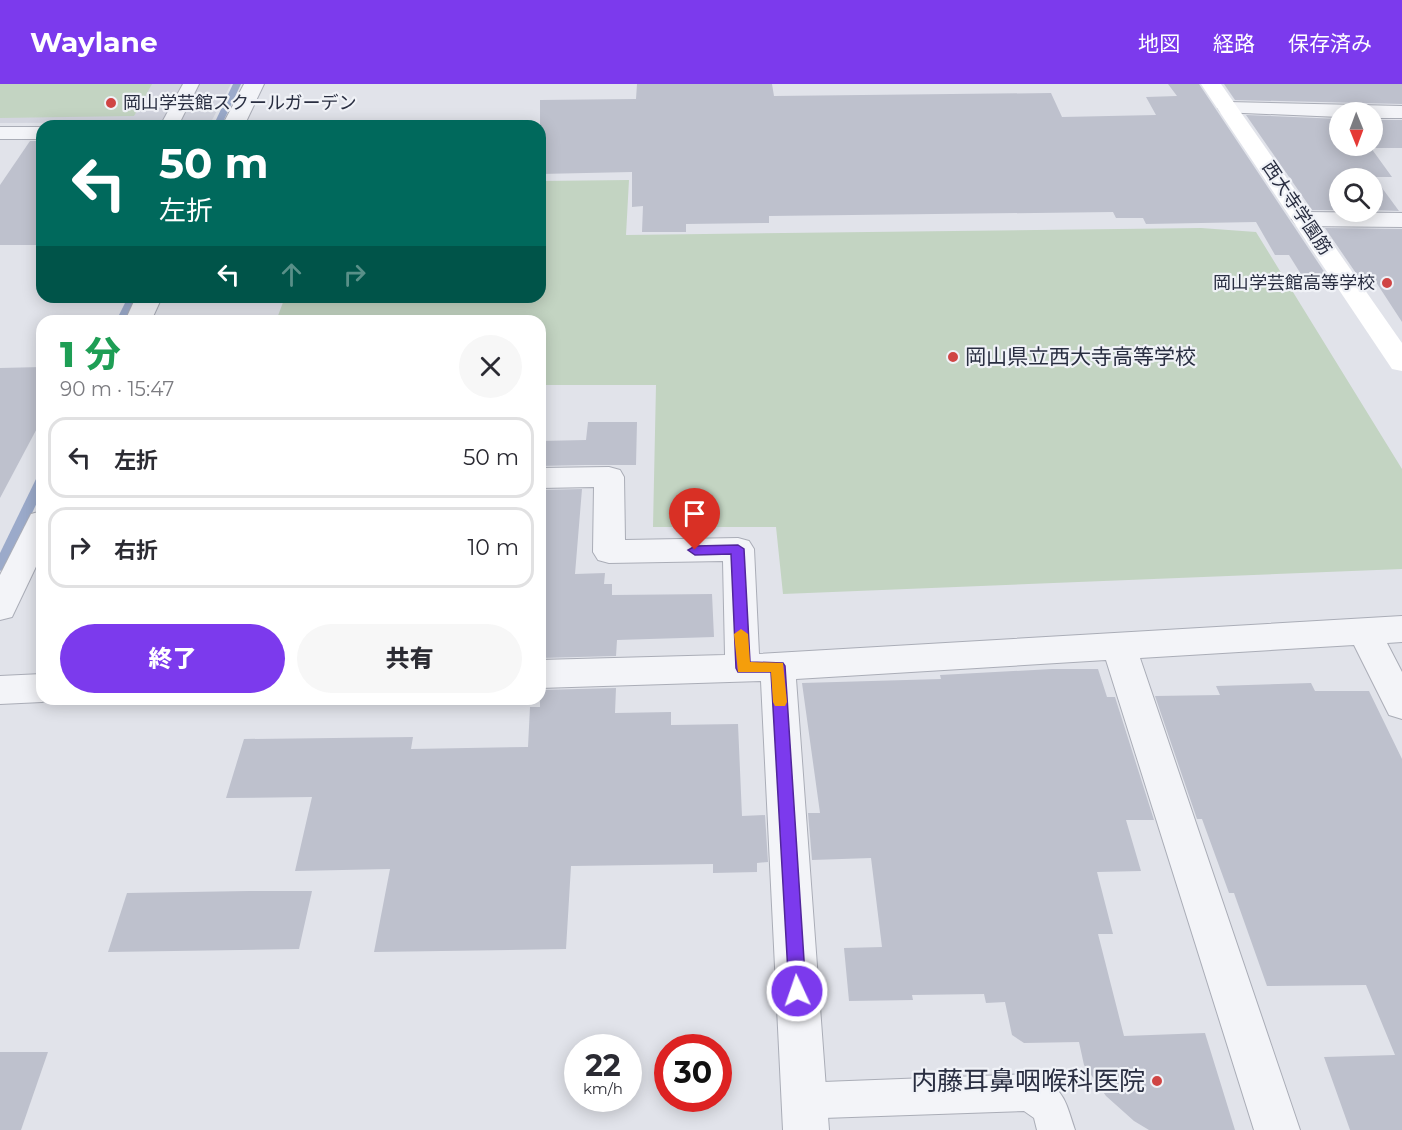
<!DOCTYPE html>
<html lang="ja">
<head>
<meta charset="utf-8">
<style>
	:root { --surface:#fff; --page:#f7f7f7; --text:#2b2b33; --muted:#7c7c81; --line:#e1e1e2; --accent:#7c3aed }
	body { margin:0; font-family:Montserrat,"Noto Sans JP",sans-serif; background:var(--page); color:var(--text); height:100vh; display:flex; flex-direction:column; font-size:22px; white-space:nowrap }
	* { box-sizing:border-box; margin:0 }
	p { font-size:20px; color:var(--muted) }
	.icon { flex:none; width:33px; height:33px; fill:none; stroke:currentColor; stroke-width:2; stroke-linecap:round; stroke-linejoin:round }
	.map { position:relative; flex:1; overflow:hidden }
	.drawer { position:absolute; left:36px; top:231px; width:510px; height:390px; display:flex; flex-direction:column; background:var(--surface); border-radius:18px; box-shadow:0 3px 15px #0003 }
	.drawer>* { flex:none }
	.hud { position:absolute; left:36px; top:36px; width:510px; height:183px; border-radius:18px; box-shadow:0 3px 15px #0003; background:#00695c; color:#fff; overflow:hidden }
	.needle { width:39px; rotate:179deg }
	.buttons { position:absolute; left:1329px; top:18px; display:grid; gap:12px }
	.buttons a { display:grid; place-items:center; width:54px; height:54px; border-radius:50%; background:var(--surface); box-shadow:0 3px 15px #0003; font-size:30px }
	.speed { position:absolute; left:564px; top:950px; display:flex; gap:12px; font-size:30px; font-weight:700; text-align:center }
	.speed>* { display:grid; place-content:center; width:78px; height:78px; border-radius:50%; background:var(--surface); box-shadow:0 3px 15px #0003; line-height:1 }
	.speed small { font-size:15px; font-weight:400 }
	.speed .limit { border:9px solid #d22; background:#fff; color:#111 }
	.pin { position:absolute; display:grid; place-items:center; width:51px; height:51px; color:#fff; margin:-62px -26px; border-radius:50% 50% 50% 0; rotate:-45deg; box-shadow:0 0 6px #0007 }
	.pin .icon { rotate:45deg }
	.me { position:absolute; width:66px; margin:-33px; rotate:357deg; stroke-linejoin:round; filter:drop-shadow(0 0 4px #0008) }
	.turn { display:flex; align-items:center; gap:21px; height:126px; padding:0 24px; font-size:27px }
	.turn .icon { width:78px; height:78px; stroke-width:2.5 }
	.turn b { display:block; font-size:42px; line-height:51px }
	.lanes { display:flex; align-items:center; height:57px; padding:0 24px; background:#0003; justify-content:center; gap:30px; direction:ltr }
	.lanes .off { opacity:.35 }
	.round { display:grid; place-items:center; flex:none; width:63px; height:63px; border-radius:32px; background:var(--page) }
	.summary { display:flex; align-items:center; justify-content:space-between; height:102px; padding:0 24px }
	h1 { font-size:36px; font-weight:800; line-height:45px; color:#1e9e55 }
	.action { display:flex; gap:12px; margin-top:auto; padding:12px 24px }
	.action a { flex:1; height:69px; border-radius:36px; background:var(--accent); color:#fff; font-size:24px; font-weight:800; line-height:69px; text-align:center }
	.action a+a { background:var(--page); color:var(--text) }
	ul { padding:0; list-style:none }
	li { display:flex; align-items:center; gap:18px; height:81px; margin:0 12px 9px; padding:0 12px; border:3px solid var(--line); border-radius:18px }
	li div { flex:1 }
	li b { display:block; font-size:22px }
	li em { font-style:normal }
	header { display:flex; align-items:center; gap:36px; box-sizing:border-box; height:84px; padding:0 30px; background:var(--accent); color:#fff }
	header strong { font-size:28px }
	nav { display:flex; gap:33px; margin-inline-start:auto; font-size:21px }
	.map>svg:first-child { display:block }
</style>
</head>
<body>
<header>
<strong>Waylane</strong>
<nav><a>地図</a><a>経路</a><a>保存済み</a></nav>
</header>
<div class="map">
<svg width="1402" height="1046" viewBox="0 0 1402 1046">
	<rect width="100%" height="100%" fill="#e1e3ea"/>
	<path fill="#d3d5df" d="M0,0h231l-20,38 -211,1z"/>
	<g fill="#c3d4c2">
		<path d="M0,0h152l-18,32 -134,2z"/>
		<path d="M629,96l-3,55 575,-7 55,4 146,237v100l-619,25 -7,-67h-123l3,-142h-116v-64h-264l9,-24h255v-116z"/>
	</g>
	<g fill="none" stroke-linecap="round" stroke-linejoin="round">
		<g fill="#9baaca" fill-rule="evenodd">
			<path d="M233,0h8l-18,38 -7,2 -1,-2z"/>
			<path d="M128,213h10l-12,24h-10z"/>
			<path d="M42,391v17l-35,74 -7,5v-18l36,-74z"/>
		</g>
	</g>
	<g fill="#bec1cd">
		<path d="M637,0h135l2,12 277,-3 11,24 94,-2 -10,-18 31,-1 -9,-12h31l130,195h-25l-15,-24h-14l-19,-33 -110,2 -3,-6h-27l-3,-6 -344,4v7l-83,1v8h-44l1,-26 -11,1v-35l-92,2v-74l96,-1z"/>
		<path d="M1224,0h178v20l-167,-4z"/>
		<path d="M1246,31l94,4v27h32v-26h30v28h-31l21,29h-18l25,34 -27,-1v-32h-32v32h-28z"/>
		<path d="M30,57h12v104h-42v-60z"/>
		<path d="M1325,144l77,1v93l-28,-43h-14z"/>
		<path d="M42,283v52l-42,79v-130z"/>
		<path d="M588,338h49l-1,43h-51v-10v10l-45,1v-25l46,-1z"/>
		<path d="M582,405l-7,85 30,-1 -1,11h8v11l100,-1 2,43 -97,3 -1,16 -76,2v-168z"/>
		<path d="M1052,585h46l9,28h8l39,123h-28l15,51 -44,1 16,62h-15l26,102 81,-3 30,97h-86l-15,-9 -28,-25 -22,-31 -5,-23 -55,1 -12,-8 -7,-33 -19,1 -2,-9 -72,1 1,5 -64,1 -5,-53 38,-1 -11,-89 -59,2 -4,-47h12l-18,-130 139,-4 -1,-4z"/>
		<path d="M1311,599l4,8h54l33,68v371h-52l-26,-73 71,-2 -29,-70 -99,1 -33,-93h-5l-27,-74h-5l-42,-123 65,-1 -4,-9z"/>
		<path d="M616,604l-1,25 56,-1v13l67,-1 4,92 23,-1 3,47 -11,1v9l-44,1v-9l-142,2 -5,83 -192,3 16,-83 -95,2 17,-74 -86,1 18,-59 169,-2 -2,12 117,-2 2,-40h10v-17z"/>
		<path d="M249,807h63l-13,58 -191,3 19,-59z"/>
		<path d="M0,968h48l-27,78h-21z"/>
	</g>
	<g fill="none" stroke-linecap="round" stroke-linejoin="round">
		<defs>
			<g id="lane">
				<path d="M183,0h16l-21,42h-18z"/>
				<path d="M1029,990c35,14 35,22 46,56h-38l-3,-12 -10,-7 -201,7 -13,-5 -5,-13 5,-13 13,-5z"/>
			</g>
			<g id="street">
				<path d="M244,0h20l-20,42h-22z"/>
				<path d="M1228,18l174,4v12h-30v-6h-32v5l-119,-5 -3,-4 3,-4z"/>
				<rect x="0" y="43" width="42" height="12"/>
				<path d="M1304,128l98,1v14l-98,-1 -8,-2 -4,-5 4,-5z"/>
				<path d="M136,213h26l-11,24h-26z"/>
				<path d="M609,383l11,3 4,7 1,63 113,-2 11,3 5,8 5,105 643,-38v26l-15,1 15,29v47l-13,-4 -35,-70 -214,13 160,472h-46l-148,-470 -310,19 33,451h-46l-22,-449 -221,7v-28l185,-5 -2,-94 -114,2 -11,-3 -5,-8 1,-65 -54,1v-20z"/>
				<path d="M42,427v43l-30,63 -12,3v-45l31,-61z"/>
				<path d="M42,590v25h9l-9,3 -42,2v-28z"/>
			</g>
		</defs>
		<use href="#lane" stroke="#aaadb7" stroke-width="2"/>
		<use href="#street" stroke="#aaadb7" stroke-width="2"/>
		<use href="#lane" fill="#f3f4f8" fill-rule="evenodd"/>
		<use href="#street" fill="#f3f4f8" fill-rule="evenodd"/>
		<path fill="#fff" fill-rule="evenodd" d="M1201,0h20l181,259v28l-10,-2z"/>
	</g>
	<path fill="#7c3aed" stroke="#51269a" stroke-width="1.5" d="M738,461l6,4 6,113 33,1 2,3 21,325 -2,6 -7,2 -6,-2 -2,-6 -18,-319h-33l-2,-4 -5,-114 -36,1 -7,-5 7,-4z"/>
	<path fill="#f59e0b" d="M741,545l7,5 2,28 33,1 4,39 -2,4h-10l-2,-4 -2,-30h-33l-4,-38z"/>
	<g fill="#d04544" stroke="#f0f2f7" stroke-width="2">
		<circle cx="111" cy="19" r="6"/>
		<circle cx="1387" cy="199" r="6"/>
		<circle cx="953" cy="273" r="6"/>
		<circle cx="1157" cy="997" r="6"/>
	</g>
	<g text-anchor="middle" stroke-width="4.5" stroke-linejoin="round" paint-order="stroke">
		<g font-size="18" fill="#292e41" stroke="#f0f2f7" text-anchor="start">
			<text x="123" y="25">岡山学芸館スクールガーデン</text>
			<text x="1375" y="205" text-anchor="end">岡山学芸館高等学校</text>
		</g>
		<g font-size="18" fill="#292e41" stroke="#f0f2f7">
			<text transform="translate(1297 124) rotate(56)" y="6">西大寺学園筋</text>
		</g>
		<g font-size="21" fill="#292e41" stroke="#f0f2f7" text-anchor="start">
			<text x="965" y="280">岡山県立西大寺高等学校</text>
		</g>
		<g font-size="26" fill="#292e41" stroke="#f0f2f7" text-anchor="end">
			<text x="1145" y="1006">内藤耳鼻咽喉科医院</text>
		</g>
	</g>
</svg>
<div class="buttons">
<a><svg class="needle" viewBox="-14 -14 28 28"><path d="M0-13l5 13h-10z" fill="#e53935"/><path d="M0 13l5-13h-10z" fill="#7c7c81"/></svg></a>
<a><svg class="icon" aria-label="search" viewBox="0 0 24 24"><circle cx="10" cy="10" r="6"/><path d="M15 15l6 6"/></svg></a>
</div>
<div class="speed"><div>22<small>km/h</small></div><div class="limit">30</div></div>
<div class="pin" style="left:695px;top:466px;background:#d93025"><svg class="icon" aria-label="arrive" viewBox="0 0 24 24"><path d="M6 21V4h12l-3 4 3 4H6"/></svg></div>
<svg class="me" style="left:797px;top:907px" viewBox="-20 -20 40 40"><circle r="17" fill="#7c3aed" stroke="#fff" stroke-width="3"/><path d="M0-11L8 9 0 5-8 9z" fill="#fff"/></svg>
<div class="hud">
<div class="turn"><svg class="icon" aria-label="left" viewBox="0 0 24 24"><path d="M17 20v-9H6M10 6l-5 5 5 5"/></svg><div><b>50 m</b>左折</div></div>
<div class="lanes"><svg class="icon" aria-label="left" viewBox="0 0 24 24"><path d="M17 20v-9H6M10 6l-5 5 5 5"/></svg><svg class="icon off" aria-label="ahead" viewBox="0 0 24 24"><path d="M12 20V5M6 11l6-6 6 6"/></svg><svg class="icon off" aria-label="right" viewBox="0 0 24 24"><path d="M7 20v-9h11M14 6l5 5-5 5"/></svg></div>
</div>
<section class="drawer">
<div class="summary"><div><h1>1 分</h1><p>90 m · 15:47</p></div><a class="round"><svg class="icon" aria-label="close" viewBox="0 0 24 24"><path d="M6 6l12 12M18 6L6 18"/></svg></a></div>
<ul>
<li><svg class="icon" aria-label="left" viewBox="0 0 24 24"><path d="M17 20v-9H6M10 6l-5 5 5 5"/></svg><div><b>左折</b></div><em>50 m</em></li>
<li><svg class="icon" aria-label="right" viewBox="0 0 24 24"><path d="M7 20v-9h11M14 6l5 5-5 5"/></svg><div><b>右折</b></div><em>10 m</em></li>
</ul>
<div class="action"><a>終了</a><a>共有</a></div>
</section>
</div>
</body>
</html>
